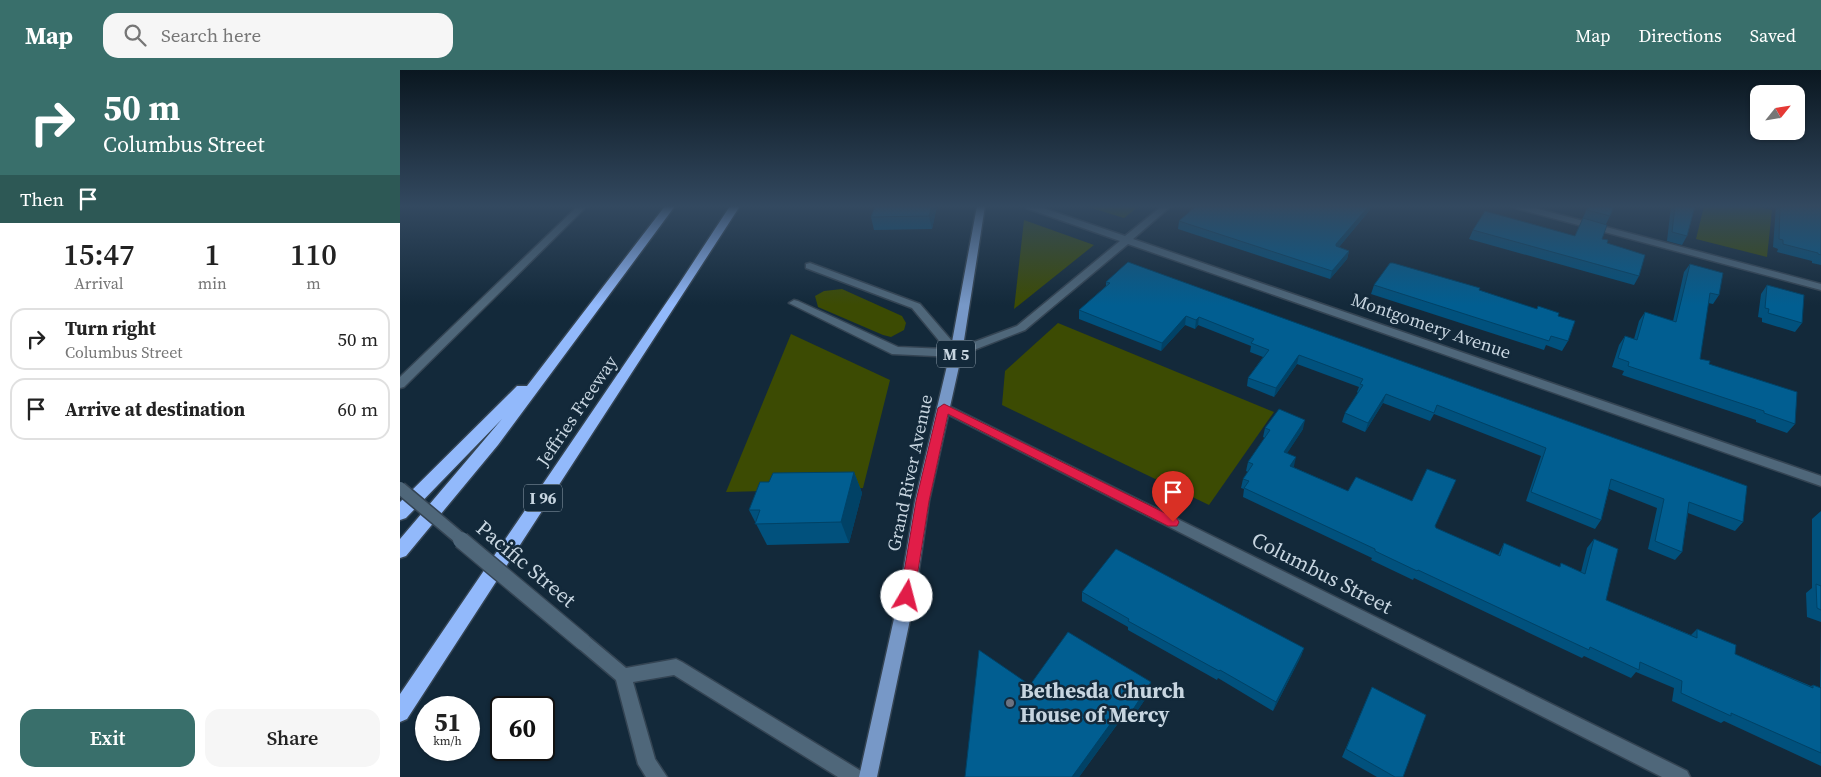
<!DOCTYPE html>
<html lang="en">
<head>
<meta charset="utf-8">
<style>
	:root { --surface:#fff; --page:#f6f6f6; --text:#222; --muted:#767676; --line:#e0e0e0; --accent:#396f6b }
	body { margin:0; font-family:"Source Serif 4",serif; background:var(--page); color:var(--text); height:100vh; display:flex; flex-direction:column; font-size:19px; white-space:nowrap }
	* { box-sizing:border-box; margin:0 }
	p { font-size:16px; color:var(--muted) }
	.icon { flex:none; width:28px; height:28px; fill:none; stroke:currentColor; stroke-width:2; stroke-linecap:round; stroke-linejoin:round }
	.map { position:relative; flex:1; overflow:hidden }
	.panel { display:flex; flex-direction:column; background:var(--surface); width:400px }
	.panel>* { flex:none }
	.top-card { background:#396f6b; color:#fff; overflow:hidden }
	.needle { width:32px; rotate:60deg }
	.controls { position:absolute; left:1350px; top:15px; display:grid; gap:10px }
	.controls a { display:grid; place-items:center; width:55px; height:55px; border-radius:10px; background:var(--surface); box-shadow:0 1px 4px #0004; font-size:25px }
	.speed { position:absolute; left:15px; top:626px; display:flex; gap:10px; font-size:25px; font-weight:700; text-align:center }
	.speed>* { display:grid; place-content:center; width:65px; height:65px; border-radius:50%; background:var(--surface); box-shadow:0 1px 4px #0004; line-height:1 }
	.speed small { font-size:12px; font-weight:400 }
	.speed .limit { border:2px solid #111; border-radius:8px; background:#fff; color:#111 }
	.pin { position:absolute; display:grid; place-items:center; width:42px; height:42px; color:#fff; margin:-51px -21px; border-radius:50% 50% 50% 0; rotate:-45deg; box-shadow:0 0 5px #0007 }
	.pin .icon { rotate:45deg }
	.me { position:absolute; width:55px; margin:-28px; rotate:8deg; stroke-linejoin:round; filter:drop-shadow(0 0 4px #0008) }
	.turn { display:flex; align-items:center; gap:18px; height:105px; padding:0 20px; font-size:22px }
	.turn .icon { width:65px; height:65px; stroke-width:2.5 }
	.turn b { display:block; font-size:35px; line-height:42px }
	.then { display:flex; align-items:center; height:48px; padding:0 20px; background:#0003; gap:10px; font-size:19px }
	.eta { display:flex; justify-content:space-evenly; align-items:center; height:85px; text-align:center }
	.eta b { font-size:30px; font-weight:600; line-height:35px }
	.primary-button { display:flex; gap:10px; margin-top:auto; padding:10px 20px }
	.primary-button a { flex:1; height:58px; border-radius:15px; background:var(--accent); color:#fff; font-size:20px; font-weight:600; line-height:58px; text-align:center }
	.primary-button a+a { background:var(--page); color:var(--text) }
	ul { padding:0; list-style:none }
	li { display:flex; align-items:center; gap:15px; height:62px; margin:0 10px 8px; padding:0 10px; border:2px solid var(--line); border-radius:15px }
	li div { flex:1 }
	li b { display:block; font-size:19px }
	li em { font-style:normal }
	header { display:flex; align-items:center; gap:30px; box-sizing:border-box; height:70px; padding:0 25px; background:var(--accent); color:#fff }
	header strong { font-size:24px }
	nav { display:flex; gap:28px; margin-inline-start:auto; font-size:18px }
	.search { width:350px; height:45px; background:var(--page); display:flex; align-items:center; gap:12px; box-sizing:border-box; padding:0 18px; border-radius:15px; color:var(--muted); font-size:19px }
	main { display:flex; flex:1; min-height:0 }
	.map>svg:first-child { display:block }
</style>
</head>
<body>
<header>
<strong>Map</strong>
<div class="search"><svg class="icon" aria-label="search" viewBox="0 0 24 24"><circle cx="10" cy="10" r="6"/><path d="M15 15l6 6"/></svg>Search here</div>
<nav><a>Map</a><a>Directions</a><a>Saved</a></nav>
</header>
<main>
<section class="panel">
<div class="top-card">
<div class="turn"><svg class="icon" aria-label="right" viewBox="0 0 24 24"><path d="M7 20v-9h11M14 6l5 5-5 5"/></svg><div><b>50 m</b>Columbus Street</div></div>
<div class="then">Then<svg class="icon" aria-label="arrive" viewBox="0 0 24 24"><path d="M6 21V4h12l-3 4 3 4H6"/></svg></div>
</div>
<div class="eta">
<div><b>15:47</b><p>Arrival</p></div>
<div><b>1</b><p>min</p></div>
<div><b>110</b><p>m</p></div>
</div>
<ul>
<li><svg class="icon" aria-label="right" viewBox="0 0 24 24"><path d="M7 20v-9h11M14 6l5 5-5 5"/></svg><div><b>Turn right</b><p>Columbus Street</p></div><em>50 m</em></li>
<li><svg class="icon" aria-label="arrive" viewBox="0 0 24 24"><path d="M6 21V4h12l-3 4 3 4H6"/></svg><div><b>Arrive at destination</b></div><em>60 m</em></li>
</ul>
<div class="primary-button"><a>Exit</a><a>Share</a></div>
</section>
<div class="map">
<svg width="1421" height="707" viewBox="0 0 1421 707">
	<rect width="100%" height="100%" fill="#13293a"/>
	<g fill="#3c4b03">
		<path d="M685,136h54l-15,12z"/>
		<path d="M1304,136h52l16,4 -5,47 -71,-18z"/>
		<path d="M624,150l70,25 -80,64z"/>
		<path d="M442,219l60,27 4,7 -2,7 -13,7 -8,-2 -65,-28 -3,-11 9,-5z"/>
		<path d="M658,253l216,89 -65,93 -207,-100 3,-34z"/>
		<path d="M391,264l99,46 -27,108 -137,4z"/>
	</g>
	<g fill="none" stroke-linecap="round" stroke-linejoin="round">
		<defs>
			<g id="minor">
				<path d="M625,136h12l88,30 37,-30h9l-38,33 688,237v10l-693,-242 -103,86 -69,27 -64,-3 -103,-51 5,-3 4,1 100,46 48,2 -34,-41 -106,-40v-4l4,-1 110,41 38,44 59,-22 103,-85 -94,-33z"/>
				<path d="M1114,136h13l294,78v6l-306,-82z"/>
				<path d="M543,333l744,368 3,6h-28l-723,-367 -2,-3 2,-3z"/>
				<path d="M183,565l6,2 37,31 50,-9 6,3 179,109 3,6h-26l-164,-102 -41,7 22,77 12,18h-21l-8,-13 -22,-84 -39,-33 -2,-5 2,-5z"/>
			</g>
			<path id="tertiary" d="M178,136h9l-183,181 -4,1v-11z"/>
			<path id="primary" d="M577,136h8l-23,147 -33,148 -14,95 -38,181h-18l40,-181 16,-95 35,-148z"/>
			<g id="motorway">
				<path d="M265,136h10l-177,239 -92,111 -6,2v-19l102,-120 -96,99 -6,2v-18l117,-116h10z"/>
				<path d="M330,136h10l-333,513 -7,3v-28l279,-410z"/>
			</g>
		</defs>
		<use href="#minor" stroke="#344453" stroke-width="3"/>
		<use href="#tertiary" stroke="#344453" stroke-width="3"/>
		<use href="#primary" stroke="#344453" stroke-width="3"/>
		<use href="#motorway" stroke="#344453" stroke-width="3"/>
		<use href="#minor" fill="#4f677a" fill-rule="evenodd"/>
		<use href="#tertiary" fill="#4f677a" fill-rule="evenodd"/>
		<use href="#primary" fill="#7798c7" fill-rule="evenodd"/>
		<use href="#motorway" fill="#92b9fb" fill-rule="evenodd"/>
		<defs>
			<path id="minor-bridge-far1" d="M0,418l63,53"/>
			<path id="minor-bridge" d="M61,470l122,102"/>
		</defs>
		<use href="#minor-bridge-far1" stroke="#344453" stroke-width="15" stroke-linecap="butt"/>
		<use href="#minor-bridge" stroke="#344453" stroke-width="19" stroke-linecap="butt"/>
		<use href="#minor-bridge-far1" stroke="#4f677a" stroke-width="12"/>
		<use href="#minor-bridge" stroke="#4f677a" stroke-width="16"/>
	</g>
	<g fill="#01517d">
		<path d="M537,136l-5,23 -58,1 -3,-13z"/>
		<path d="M796,136h177l-34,41 10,4 -2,8 -17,20 -152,-50 1,-8z"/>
		<path d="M1188,136l22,10 -4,8 -4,15 5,4 32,33 -5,9 -165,-46 4,-9 102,6z"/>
		<path d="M1271,136h24l-8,30 -5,9 -15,-4z"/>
		<path d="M1376,136h45v59l-9,-2v-2l-35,-9 1,-3 -5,-2z"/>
		<path d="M728,192l615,260 -8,9 -47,-18 -6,39 -7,8 -27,-11 9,-41 -48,-19 -8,31 -6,9 -69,-28 15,-45 -107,-42 -4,7 -47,-18 -18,29 -23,-10 3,-9 13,-20 -1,-1 2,-5 -62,-23 -23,33 -27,-11 1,-8 15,-21 -13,-5 1,-6 -53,-21 -3,4 -10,-4 -24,26 -82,-32v-9l27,-24v-4z"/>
		<path d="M1290,194l29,31 -6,9 -5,-1 -8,56 9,5 86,60 -8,9 -31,-11v-2l-134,-45 2,-4 -12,-4 7,-22 6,-9 9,3 5,-18 6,-9 28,9 11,-49z"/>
		<path d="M974,215l105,6 79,25 10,25 -6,10 -16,-6 -2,5 -173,-56z"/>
		<path d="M1367,215l35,38 -7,9 -33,-10v-4l-4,-1 3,-23z"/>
		<path d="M865,358l38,1 -16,24 7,13 -1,1 55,24 87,35 1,2 62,27 6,-12 55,24 2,-4 20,9 6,-24 7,-9 12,61 85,35 6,-6 38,25 76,32 2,-1 7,3 1,-63v141l-97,-45 -3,2 -49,-22 2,-13 -38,-16 -5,6 -47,-22 -2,2 -168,-80 -1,2 -42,-20 1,-2 -129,-61 1,-8 -3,-1 2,-9 5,-7 -2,-1 2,-9 17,-24 -2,-1z"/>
		<path d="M454,402l8,21 -13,50 -82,2 -18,-35 20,-28z"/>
		<path d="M1421,441v111l-14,-5 -1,-24 6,-5v-69z"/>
		<path d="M682,522l222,56 -3,8 -28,55 -55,-33 -1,2 -89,-50v-3l-46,-26z"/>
		<path d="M630,615l120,7 -19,28 -7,-5 -45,62z"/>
		<path d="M972,617l31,90h-26l-35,-20z"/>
	</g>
	<g fill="#014266">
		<path d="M532,136h5l-5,23 -3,-13z"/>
		<path d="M969,136h4l-39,47 2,-9z"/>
		<path d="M949,181l-2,8 -17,20 2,-8z"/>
		<path d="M786,246l-1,9 -24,26 1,-8z"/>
		<path d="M799,247l-1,8 -3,4 1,-9z"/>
		<path d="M899,285l-2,9 -23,33 2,-9z"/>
		<path d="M986,324l-3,9 -18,29 3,-9z"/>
		<path d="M905,350l-2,9 -21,32 2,-9z"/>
		<path d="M896,387l-2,9 -6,9 2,-9z"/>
		<path d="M454,402l8,21 -13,50 -8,-21z"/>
		<path d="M904,578l-3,8 -28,55 3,-9z"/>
		<path d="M751,612l-1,10 -19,28 1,-9z"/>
		<path d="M724,635v10l-45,62h-7z"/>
	</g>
	<g fill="#015e91" stroke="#014266">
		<path d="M475,136h57l-3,10 -58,1z"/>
		<path d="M796,136h173l-33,38v2l13,5 -17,20 -153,-50z"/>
		<path d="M1189,136h25l-4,10 -23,-6z"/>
		<path d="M1275,136h20l-8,30 -15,-4z"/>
		<path d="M1380,136h41v49l-3,-1v-1l-35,-9v-4l-4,-1z"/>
		<path d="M1085,141l90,25 8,-18 24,7 -5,14 6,1 -1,3 38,12 -6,21 -166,-46z"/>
		<path d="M728,192l619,224 -4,36 -54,-20 -7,50 -27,-11 9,-42 -53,-20 -10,41 -70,-28 15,-44 -109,-43 -3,8 -48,-19 -18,29 -23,-10 18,-28 -3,-1 3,-5 -64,-24 -23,33 -28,-10 21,-28 -18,-7 3,-4 -55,-22 -3,3 -10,-4 -24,27 -83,-33 31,-27 -4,-1z"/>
		<path d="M990,193h3l87,25 -1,2 58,19 1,-3 21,7 -1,3 17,5 -7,20 -17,-5 -2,5 -175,-56z"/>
		<path d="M1290,194l33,9 -4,22 -9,-2 -10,66 10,2 -1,3 88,28 -2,32 -31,-11v-2l-136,-45 1,-4 -11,-4 7,-22 12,4 8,-28 31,10z"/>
		<path d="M1367,215l37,10 -2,28 -34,-10 1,-4 -4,-1z"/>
		<path d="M879,339l26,11 -21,32 12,5 -6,9 58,25 8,-14 56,24 15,-32 29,11 -21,46 1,2 64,28 4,-13 56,24 1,-4 24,11 9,-35 24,10 -12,51 91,38v-9l39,16 -1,9 78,34v-3l8,3v65l-90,-40v3l-50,-23 1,-12 -42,-19 -1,8 -49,-23 -1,3 -171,-80 -1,1 -42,-20v-2l-131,-61 5,-7 -6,-2 10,-15 -5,-2 22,-32 -5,-2z"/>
		<path d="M454,402l-13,50 -86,2 5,-14h-11l11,-28h9l4,-9z"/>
		<path d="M716,479l188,99 -28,54 -56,-32 -1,1 -91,-50 1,-2 -47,-27z"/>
		<path d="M1416,514l5,2v24l-4,-2z"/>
		<path d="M668,562l83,50 -19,29 -8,-6 -52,72h-107l14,-127 51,35z"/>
		<path d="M972,617l54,28 -23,62h-8l-49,-28z"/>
	</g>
	<linearGradient id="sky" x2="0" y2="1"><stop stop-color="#0a1720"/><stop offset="0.58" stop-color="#334960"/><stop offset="1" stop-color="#334960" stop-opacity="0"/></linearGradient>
	<rect width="1421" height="235" fill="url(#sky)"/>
	<path fill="#e11d48" stroke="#92132f" d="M544,334l233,115 2,3 -2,4h-9l-220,-112 -19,87 -15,95 -2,4 -5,2 -5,-2 -2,-4 16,-95 22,-93z"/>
	<circle fill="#6b7280" stroke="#13293a" stroke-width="2" cx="610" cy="633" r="5"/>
	<g text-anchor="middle" stroke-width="5" stroke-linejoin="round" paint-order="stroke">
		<g fill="#13293a" stroke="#91a1ae" stroke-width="1">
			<rect x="537" y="270.5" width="38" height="27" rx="4"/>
			<rect x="124" y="414.5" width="38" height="27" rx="4"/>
		</g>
		<g font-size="16" font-weight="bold" fill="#c7d5e0">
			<text x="556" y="290">M 5</text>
			<text x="143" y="434">I 96</text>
		</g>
		<g font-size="18" fill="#c7d5e0" stroke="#13293a">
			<text transform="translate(1031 256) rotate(19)" y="6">Montgomery Avenue</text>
			<text transform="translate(177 341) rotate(-56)" y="6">Jeffries Freeway</text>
			<text transform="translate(510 403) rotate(-78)" y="6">Grand River Avenue</text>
		</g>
		<g font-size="21" fill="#c7d5e0" stroke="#13293a">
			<text transform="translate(126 494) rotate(40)" y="7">Pacific Street</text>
			<text transform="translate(922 503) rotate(27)" y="7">Columbus Street</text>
		</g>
		<g font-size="21" font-weight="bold" fill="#c7d5e0" stroke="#13293a" text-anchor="start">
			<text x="620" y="628">Bethesda Church<tspan x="620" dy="24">House of Mercy</tspan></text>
		</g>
	</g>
</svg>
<div class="controls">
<a><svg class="needle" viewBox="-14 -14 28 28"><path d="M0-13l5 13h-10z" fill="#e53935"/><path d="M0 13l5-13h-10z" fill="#767676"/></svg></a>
</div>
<div class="speed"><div>51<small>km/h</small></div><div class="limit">60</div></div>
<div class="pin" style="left:773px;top:452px;background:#d93025"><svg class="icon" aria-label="arrive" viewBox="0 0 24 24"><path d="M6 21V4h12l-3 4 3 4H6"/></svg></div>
<svg class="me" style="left:507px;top:526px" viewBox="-20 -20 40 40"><circle r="19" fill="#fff"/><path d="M0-13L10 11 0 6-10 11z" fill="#e11d48"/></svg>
</div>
</main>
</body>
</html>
